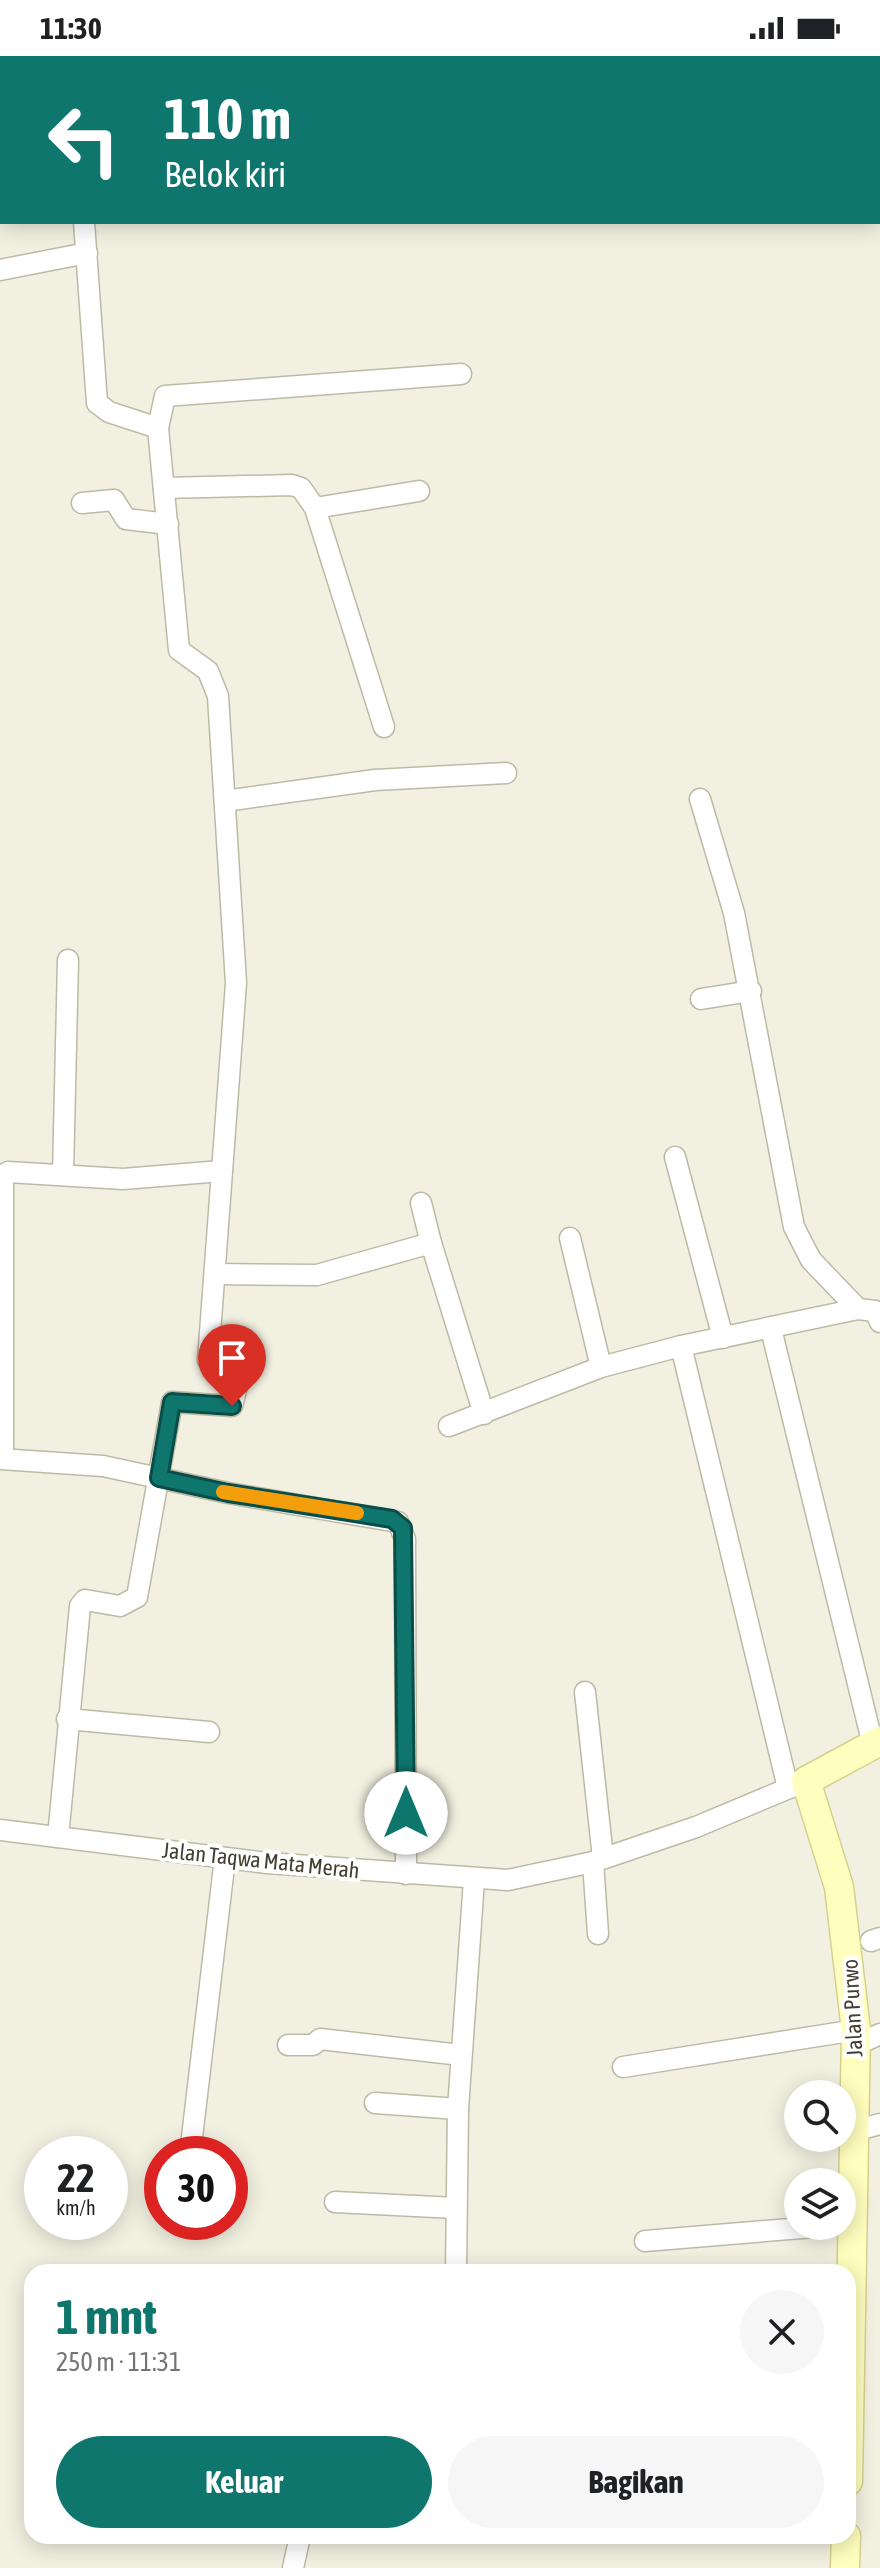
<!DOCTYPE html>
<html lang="id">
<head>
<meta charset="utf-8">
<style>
	:root { --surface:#fff; --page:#f6f6f6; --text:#202124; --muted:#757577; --accent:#0f766e }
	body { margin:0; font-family:"Asap Condensed",sans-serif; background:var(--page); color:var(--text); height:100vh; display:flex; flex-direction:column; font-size:30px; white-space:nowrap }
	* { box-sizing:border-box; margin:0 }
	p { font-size:26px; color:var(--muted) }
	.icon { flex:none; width:44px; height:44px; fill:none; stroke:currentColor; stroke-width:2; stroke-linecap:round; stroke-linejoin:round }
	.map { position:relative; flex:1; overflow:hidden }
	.details { position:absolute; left:24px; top:2208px; width:832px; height:280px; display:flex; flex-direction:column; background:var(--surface); border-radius:24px; box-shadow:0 4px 20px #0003 }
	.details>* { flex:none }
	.top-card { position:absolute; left:0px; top:0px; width:880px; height:168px; box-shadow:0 4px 20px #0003; background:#0f766e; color:#fff; overflow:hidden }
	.fabs { position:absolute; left:784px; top:2024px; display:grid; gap:16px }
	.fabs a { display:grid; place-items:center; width:72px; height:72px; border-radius:50%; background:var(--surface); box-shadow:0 4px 20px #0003; font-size:40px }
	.speed { position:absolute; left:24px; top:2080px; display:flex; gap:16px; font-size:40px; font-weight:700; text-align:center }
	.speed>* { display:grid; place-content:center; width:104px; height:104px; border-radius:50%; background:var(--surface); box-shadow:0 4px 20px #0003; line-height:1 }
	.speed small { font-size:20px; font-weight:400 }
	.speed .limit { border:12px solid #d22; background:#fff; color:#111 }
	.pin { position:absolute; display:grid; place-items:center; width:68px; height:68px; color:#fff; margin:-82px -34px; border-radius:50% 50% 50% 0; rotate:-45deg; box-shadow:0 0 8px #0007 }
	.pin .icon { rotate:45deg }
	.me { position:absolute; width:88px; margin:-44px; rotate:0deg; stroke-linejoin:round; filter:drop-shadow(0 0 6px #0008) }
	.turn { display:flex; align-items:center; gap:28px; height:168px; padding:0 32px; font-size:36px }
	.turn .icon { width:104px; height:104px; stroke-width:2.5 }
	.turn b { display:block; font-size:56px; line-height:68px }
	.round { display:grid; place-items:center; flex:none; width:84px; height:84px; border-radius:42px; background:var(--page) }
	.headline { display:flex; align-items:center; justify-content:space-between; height:136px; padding:0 32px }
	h1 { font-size:48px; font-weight:700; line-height:60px; color:var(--accent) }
	.primary-button { display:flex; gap:16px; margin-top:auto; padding:16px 32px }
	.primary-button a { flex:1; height:92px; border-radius:48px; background:var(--accent); color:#fff; font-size:32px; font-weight:700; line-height:92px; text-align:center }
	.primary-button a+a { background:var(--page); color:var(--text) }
	.status { display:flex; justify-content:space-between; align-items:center; height:56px; padding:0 40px; background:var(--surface); direction:ltr }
	.status svg { height:22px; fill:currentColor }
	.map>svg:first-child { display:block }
</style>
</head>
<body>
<div class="status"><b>11:30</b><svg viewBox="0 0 49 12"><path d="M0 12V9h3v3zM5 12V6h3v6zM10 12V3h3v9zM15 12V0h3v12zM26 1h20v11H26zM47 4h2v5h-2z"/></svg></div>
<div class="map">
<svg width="880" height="2512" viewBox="0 0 880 2512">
	<rect width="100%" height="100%" fill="#f2f1e1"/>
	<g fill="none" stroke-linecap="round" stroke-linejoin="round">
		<defs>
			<g id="street">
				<path d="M561,0l1,2"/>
				<path d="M655,0l6,2"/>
				<path d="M859,0l5,2"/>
				<path d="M355,2l14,-2"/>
				<path d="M878,8h2"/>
				<path d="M0,15h2"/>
				<path d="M878,85l2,1"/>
				<path d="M0,214l87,-17"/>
				<path d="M158,372l7,-32 296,-22"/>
				<path d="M164,432l128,-3 9,3 14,20 69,219"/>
				<path d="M82,447l32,-3 12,19 42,5"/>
				<path d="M315,452l104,-17"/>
				<path d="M700,743l34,114 60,314 17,33 47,49"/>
				<path d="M225,745l150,-21 131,-7"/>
				<path d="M701,943l50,-8"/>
				<path d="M675,1101l48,181"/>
				<path d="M63,1118l5,-214"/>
				<path d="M421,1147l10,40"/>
				<path d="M570,1182l31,129"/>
				<path d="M216,1218l101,1 114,-32 53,171"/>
				<path d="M771,1273l102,416"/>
				<path d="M681,1290l107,442"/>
				<path d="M449,1370l152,-59 80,-21 177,-37 17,2 5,11"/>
				<path d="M3,1402v-283l5,-3 115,7 98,-8"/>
				<path d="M0,1403l103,7 125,27 170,29 7,17 1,335"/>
				<path d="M585,1636l18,166"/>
				<path d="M67,1663l142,13"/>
				<path d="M0,1774l267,33 241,17 85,-18 103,-35 110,-46"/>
				<path d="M58,1781l22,-231 5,-6 35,6 17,-9 35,-195 60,4 9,-36 -33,-10 28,-377 -18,-287 -10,-25 -29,-21 -21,-222 -49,-16 -12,-9 -13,-181"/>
				<path d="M593,1806l5,72"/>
				<path d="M871,1885l9,-3"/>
				<path d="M288,1989h25l7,-6 141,16"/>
				<path d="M856,1989l24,-11"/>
				<path d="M623,2011l233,-37"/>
				<path d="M375,2047l83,6"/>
				<path d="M854,2075l26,-7"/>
				<path d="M190,2098l35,-296"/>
				<path d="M335,2146l121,6"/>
				<path d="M645,2185l181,-15"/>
				<path d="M456,2216l2,-163 16,-229"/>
				<path d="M293,2512l7,-32"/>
			</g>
			<g id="secondary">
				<path d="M848,2425l8,-451 -17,-143 -33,-106 74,-40"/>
				<path d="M845,2512l1,-32"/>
			</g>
		</defs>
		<use href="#street" stroke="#bdbaa4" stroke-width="23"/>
		<use href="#secondary" stroke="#d4d18e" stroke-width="31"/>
		<use href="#street" stroke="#fff" stroke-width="20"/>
		<use href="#secondary" stroke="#fffebe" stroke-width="28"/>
	</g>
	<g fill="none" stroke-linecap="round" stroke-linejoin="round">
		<defs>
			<path id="route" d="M232,1350l-60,-4 -13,76 69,15 164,26 11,9 3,285"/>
		</defs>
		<use href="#route" stroke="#0a4d48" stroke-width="20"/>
		<use href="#route" stroke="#0f766e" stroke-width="14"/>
		<path stroke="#f59e0b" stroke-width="14" d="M223,1436l134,21"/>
	</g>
	<g text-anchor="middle" stroke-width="8" stroke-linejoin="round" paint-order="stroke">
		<g font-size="22" fill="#434032" stroke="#fff">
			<text transform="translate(261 1804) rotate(6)" y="8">Jalan Taqwa Mata Merah</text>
			<text transform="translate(852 1952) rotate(-93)" y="8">Jalan Purwo</text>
		</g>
	</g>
</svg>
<div class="fabs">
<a><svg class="icon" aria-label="search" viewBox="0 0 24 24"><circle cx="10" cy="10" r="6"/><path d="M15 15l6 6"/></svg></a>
<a><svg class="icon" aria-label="layers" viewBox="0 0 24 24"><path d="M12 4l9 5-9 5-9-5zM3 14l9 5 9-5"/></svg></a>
</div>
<div class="speed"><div>22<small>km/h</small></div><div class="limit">30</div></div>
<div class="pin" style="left:232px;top:1350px;background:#d93025"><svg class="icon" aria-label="arrive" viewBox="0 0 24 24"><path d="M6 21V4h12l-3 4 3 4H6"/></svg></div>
<svg class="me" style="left:406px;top:1757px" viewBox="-20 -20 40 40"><circle r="19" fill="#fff"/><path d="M0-13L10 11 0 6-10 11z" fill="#0f766e"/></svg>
<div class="top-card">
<div class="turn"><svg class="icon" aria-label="left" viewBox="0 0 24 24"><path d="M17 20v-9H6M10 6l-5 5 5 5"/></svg><div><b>110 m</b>Belok kiri</div></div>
</div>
<section class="details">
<div class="headline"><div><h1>1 mnt</h1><p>250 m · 11:31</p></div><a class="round"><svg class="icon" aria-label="close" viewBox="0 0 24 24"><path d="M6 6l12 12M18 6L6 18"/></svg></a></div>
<div class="primary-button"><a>Keluar</a><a>Bagikan</a></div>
</section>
</div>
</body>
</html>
